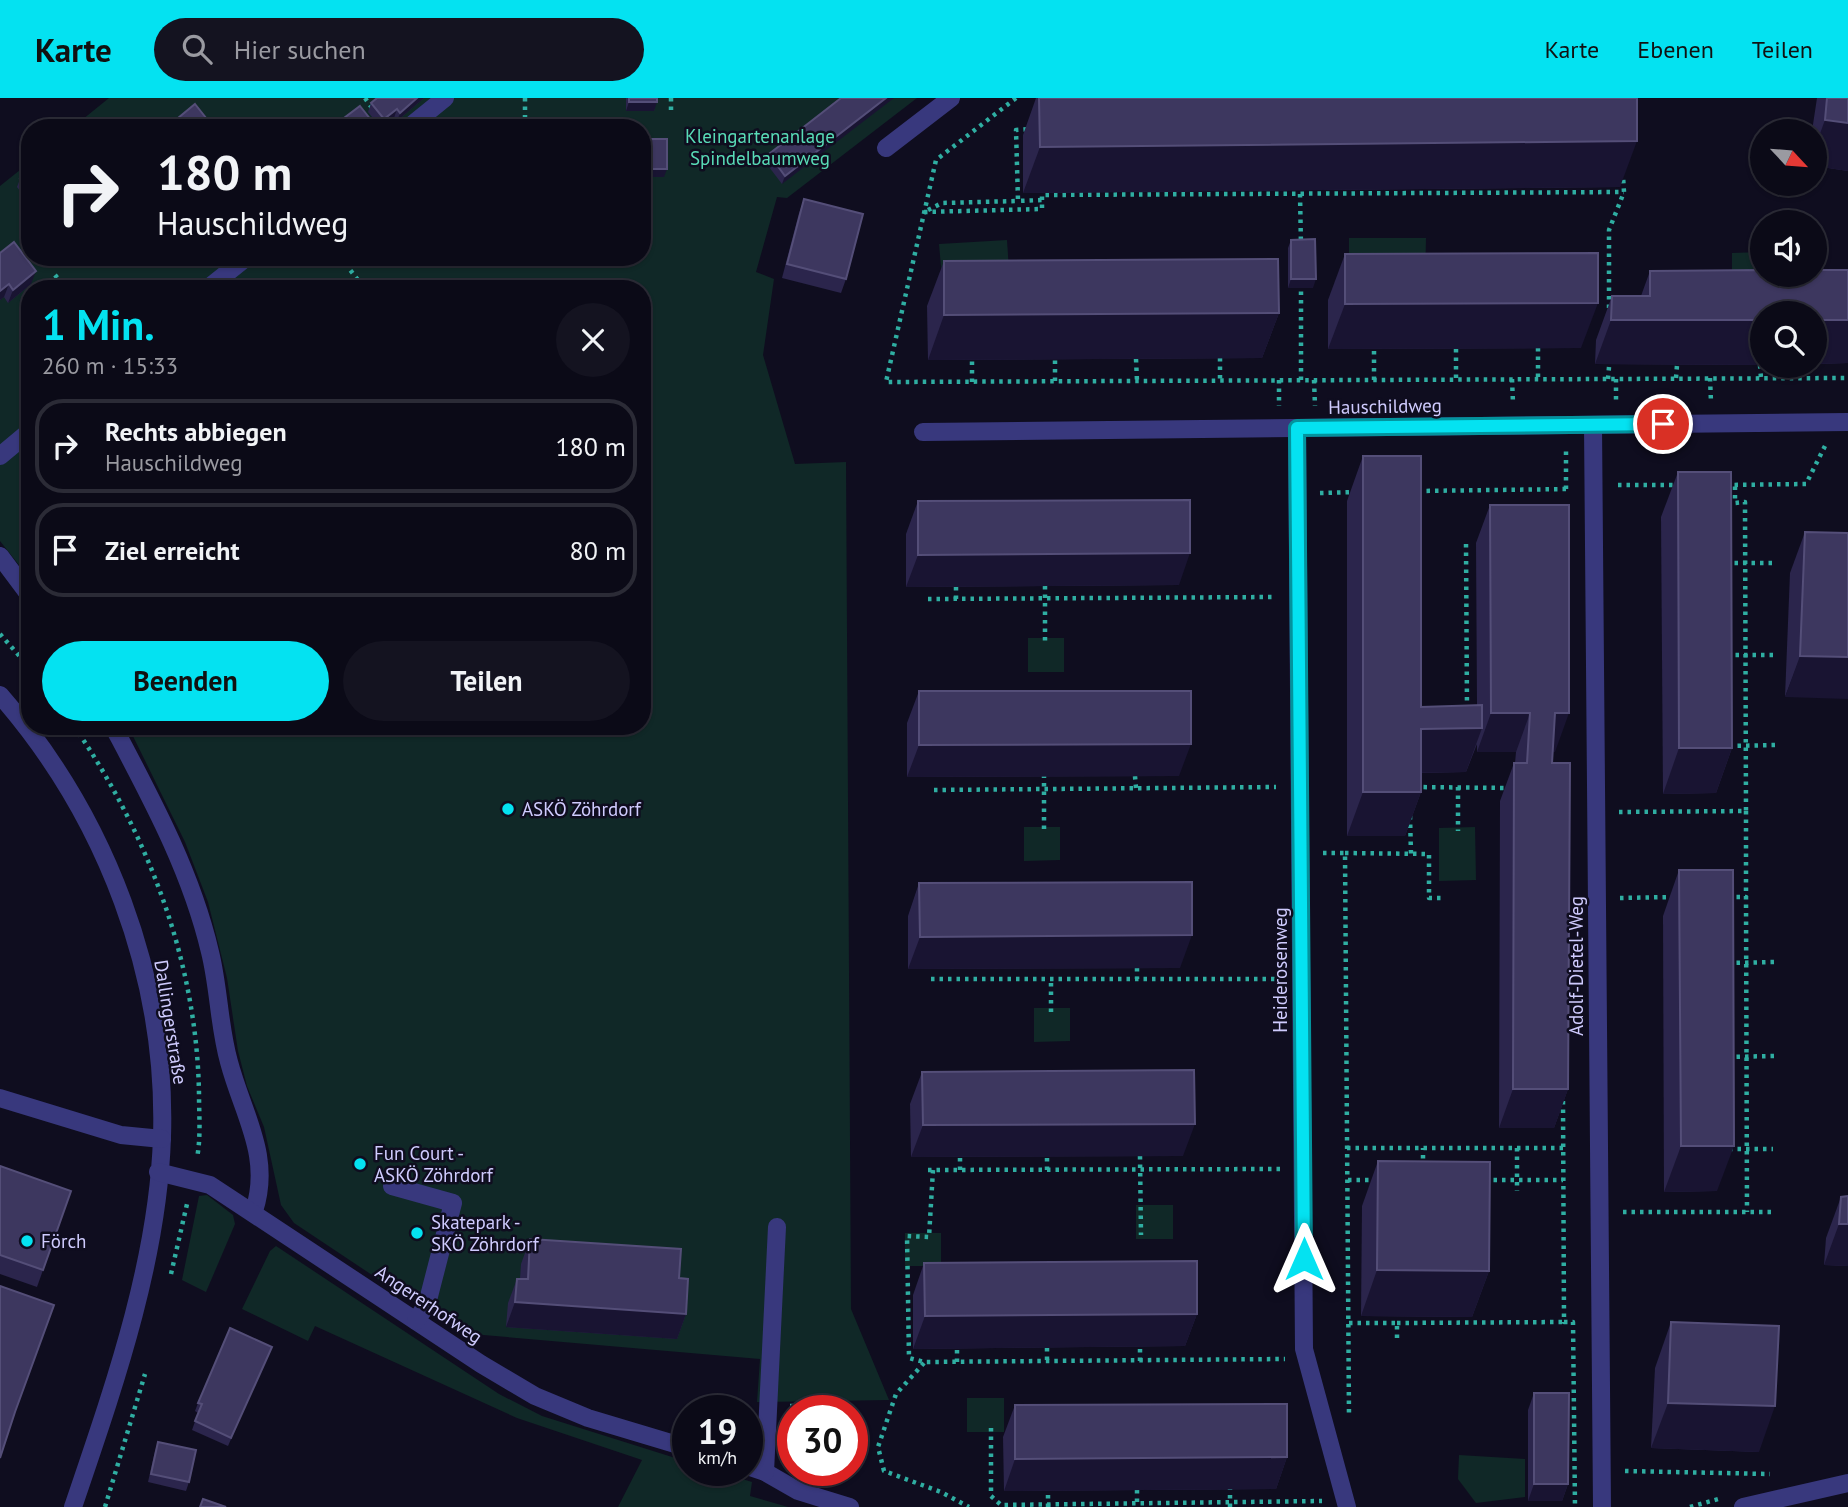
<!DOCTYPE html>
<html lang="de">
<head>
<meta charset="utf-8">
<style>
	:root { --surface:#0b0a17; --page:#141320; --text:#f1f3f6; --muted:#9a9aa1; --line:#2b2b36; --accent:#04e2f1 }
	body { margin:0; font-family:"PT Sans",sans-serif; background:var(--page); color:var(--text); height:100vh; display:flex; flex-direction:column; font-size:26px; white-space:nowrap }
	* { box-sizing:border-box; margin:0 }
	p { font-size:23px; color:var(--muted) }
	.icon { flex:none; width:38px; height:38px; fill:none; stroke:currentColor; stroke-width:2; stroke-linecap:round; stroke-linejoin:round }
	.map { position:relative; flex:1; overflow:hidden }
	.panel { position:absolute; left:21px; top:182px; width:630px; height:455px; display:flex; flex-direction:column; background:var(--surface); border-radius:28px; box-shadow:0 2px 5px #0004,0 0 0 2px var(--line) }
	.panel>* { flex:none }
	.top-card { position:absolute; left:21px; top:21px; width:630px; height:147px; border-radius:28px; box-shadow:0 2px 5px #0004,0 0 0 2px var(--line); background:#0b0a17; color:var(--text); overflow:hidden }
	.needle { width:46px; rotate:116deg }
	.controls { position:absolute; left:1750px; top:21px; display:grid; gap:14px }
	.controls a { display:grid; place-items:center; width:77px; height:77px; border-radius:50%; background:var(--surface); box-shadow:0 2px 5px #0004,0 0 0 2px var(--line); font-size:35px }
	.speed { position:absolute; left:672px; top:1297px; display:flex; gap:14px; font-size:35px; font-weight:700; text-align:center }
	.speed>* { display:grid; place-content:center; width:91px; height:91px; border-radius:50%; background:var(--surface); box-shadow:0 2px 5px #0004,0 0 0 2px var(--line); line-height:1 }
	.speed small { font-size:18px; font-weight:400 }
	.speed .limit { border:10px solid #d22; background:#fff; color:#111 }
	.pin { position:absolute; display:grid; place-items:center; width:60px; height:60px; color:#fff; margin:-30px; border:4px solid #fff; border-radius:50%; box-shadow:0 2px 7px #0007 }
	.me { position:absolute; width:77px; margin:-38px; rotate:0deg; stroke-linejoin:round; filter:drop-shadow(0 0 5px #0008) }
	.turn { display:flex; align-items:center; gap:24px; height:147px; padding:0 21px; font-size:32px }
	.turn .icon { width:91px; height:91px; stroke-width:2.5 }
	.turn b { display:block; font-size:49px; line-height:60px }
	.round { display:grid; place-items:center; flex:none; width:74px; height:74px; border-radius:37px; background:var(--page) }
	.overview { display:flex; align-items:center; justify-content:space-between; height:119px; padding:0 21px }
	h1 { font-size:42px; font-weight:600; line-height:52px; color:var(--accent) }
	.cta { display:flex; gap:14px; margin-top:auto; padding:14px 21px }
	.cta a { flex:1; height:80px; border-radius:42px; background:var(--accent); color:#111; font-size:28px; font-weight:600; line-height:80px; text-align:center }
	.cta a+a { background:var(--page); color:var(--text) }
	ul { padding:0; list-style:none }
	li { display:flex; align-items:center; gap:21px; height:94px; margin:0 14px 10px; padding:0 7px; border:4px solid var(--line); border-radius:28px }
	li div { flex:1 }
	li b { display:block; font-size:26px }
	li em { font-style:normal }
	header { display:flex; align-items:center; gap:42px; box-sizing:border-box; height:98px; padding:0 35px; background:var(--accent); color:#111 }
	header strong { font-size:33px }
	nav { display:flex; gap:38px; margin-inline-start:auto; font-size:24px }
	.search { width:490px; height:63px; background:var(--page); display:flex; align-items:center; gap:18px; box-sizing:border-box; padding:0 24px; border-radius:38px; color:var(--muted); font-size:26px }
	.map>svg:first-child { display:block }
</style>
</head>
<body>
<header>
<strong>Karte</strong>
<div class="search"><svg class="icon" aria-label="search" viewBox="0 0 24 24"><circle cx="10" cy="10" r="6"/><path d="M15 15l6 6"/></svg>Hier suchen</div>
<nav><a>Karte</a><a>Ebenen</a><a>Teilen</a></nav>
</header>
<div class="map">
<svg width="1848" height="1409" viewBox="0 0 1848 1409">
	<rect width="100%" height="100%" fill="#0f0d1f"/>
	<g fill="#102827">
		<path d="M109,0h808l-130,100 -10,-1 -21,75 18,7 -11,76 32,109 51,-2 5,847 38,91 -132,2 3,-43 -288,-25 -76,-43 -102,-68 -13,-18 -17,-78 -17,-41 -9,-35 -11,-73 -19,-76 -23,-60 -57,-116h514v-437h-612v290l-30,-38v-355l30,-24v95h612v-129h-570z"/>
		<path d="M1349,140h77l-1,43 -76,-1z"/>
		<path d="M1007,142l3,45 -67,4 -4,-45z"/>
		<path d="M1762,154v23l-30,15v-37z"/>
		<rect x="1028" y="540" width="36" height="34"/>
		<path d="M1024,729h36v33l-36,1z"/>
		<path d="M1475,729l1,53 -37,1v-53z"/>
		<path d="M1034,910h36v33l-36,1z"/>
		<path d="M207,1097l26,20 2,9 -29,68 -24,-12 17,-84z"/>
		<rect x="1136" y="1107" width="37" height="34"/>
		<rect x="905" y="1135" width="36" height="33"/>
		<path d="M276,1148l223,148 43,22 146,46v8h25l39,12 -2,14 38,11h-170l24,-47 -125,-42 -202,-92 -7,15 -66,-32 28,-58z"/>
		<rect x="967" y="1300" width="37" height="34"/>
		<path d="M1459,1357l66,4v38l-49,6 -18,-24z"/>
	</g>
	<g fill="none" stroke-linecap="round" stroke-linejoin="round">
		<g stroke="#2faea2" stroke-width="4.5" stroke-dasharray="3.5 5" stroke-linecap="butt">
			<path d="M365,0l7,10"/>
			<path d="M525,0v20"/>
			<path d="M671,0v14"/>
			<path d="M1016,0l-80,62 -50,222 962,-4"/>
			<path d="M1300,96l1,52"/>
			<path d="M1042,102v-5l582,-3"/>
			<path d="M928,112l14,-7 76,-2"/>
			<path d="M924,114l118,-3v-9l-24,1 -2,-71 14,-1"/>
			<path d="M189,159l10,12"/>
			<path d="M340,159l25,32"/>
			<path d="M55,177l11,14"/>
			<path d="M1609,210v-78l15,-38 -1,-16"/>
			<path d="M1538,250v31"/>
			<path d="M1456,251v30"/>
			<path d="M1220,260v23"/>
			<path d="M1136,261l1,22"/>
			<path d="M1760,267l1,13"/>
			<path d="M1676,280l1,-13"/>
			<path d="M1710,280l1,24"/>
			<path d="M1512,281l1,24"/>
			<path d="M1608,281l1,-12"/>
			<path d="M1616,281v23"/>
			<path d="M1279,282v26"/>
			<path d="M1301,282v-98"/>
			<path d="M1314,282l1,26"/>
			<path d="M1374,282v-31"/>
			<path d="M1055,283v-22"/>
			<path d="M972,284v-22"/>
			<path d="M1618,387h61"/>
			<path d="M1726,387l80,-1 19,-38"/>
			<path d="M1566,391v-41"/>
			<path d="M1418,393l152,-2"/>
			<path d="M1320,395l34,-1"/>
			<path d="M1466,446l1,167"/>
			<path d="M1726,465h48"/>
			<path d="M1045,488v56"/>
			<path d="M928,501l346,-2"/>
			<path d="M956,501v-12"/>
			<path d="M0,536l30,34"/>
			<path d="M1727,557h49"/>
			<path d="M74,628c74,108 123,236 125,368 0,21 2,43 -2,64"/>
			<path d="M1729,648l48,-1"/>
			<path d="M1135,678l1,12"/>
			<path d="M1415,689l93,1"/>
			<path d="M1458,689v44"/>
			<path d="M934,692l342,-3"/>
			<path d="M1746,713v86"/>
			<path d="M1619,714l127,-1 -1,-309 -10,1v-19"/>
			<path d="M1410,718l1,38"/>
			<path d="M1044,731v-53"/>
			<path d="M1323,755h22l4,564"/>
			<path d="M1345,755l84,1v44h15"/>
			<path d="M1728,799h18l1,315"/>
			<path d="M1620,800l54,-1"/>
			<path d="M1728,865l48,-1"/>
			<path d="M1137,870v11"/>
			<path d="M931,881h349"/>
			<path d="M1051,914v-33"/>
			<path d="M1728,959l46,-1"/>
			<path d="M1563,1003l1,221h9l2,185"/>
			<path d="M1347,1050h216"/>
			<path d="M1517,1050v43"/>
			<path d="M1729,1051h44"/>
			<path d="M1140,1058l1,79"/>
			<path d="M1423,1069v-19"/>
			<path d="M928,1072l352,-1"/>
			<path d="M933,1072l-4,67 -22,-1 2,122 15,4 361,-3"/>
			<path d="M960,1072v-13"/>
			<path d="M1047,1072v-13"/>
			<path d="M1348,1082h27"/>
			<path d="M1485,1082h78"/>
			<path d="M1623,1114h149"/>
			<path d="M171,1176l16,-70"/>
			<path d="M1349,1225h48v19"/>
			<path d="M1397,1225l167,-1"/>
			<path d="M1047,1250v13"/>
			<path d="M1140,1263v-14"/>
			<path d="M957,1264v-14"/>
			<path d="M924,1265l-28,31 -18,53 6,24 57,21 28,15"/>
			<path d="M790,1308l56,1v3"/>
			<path d="M991,1330v68l10,9 321,-4"/>
			<path d="M1625,1373l145,3"/>
			<path d="M1137,1392v17"/>
			<path d="M105,1409l40,-133"/>
			<path d="M1048,1409v-17"/>
			<path d="M1230,1409v-18"/>
			<path d="M1690,1409l32,-9"/>
		</g>
		<g stroke="#38387d" stroke-width="18">
			<path d="M408,30l37,-30"/>
			<path d="M886,50l65,-50"/>
			<path d="M207,191l40,-32"/>
			<path d="M1593,327l9,1082"/>
			<path d="M1297,330l7,921 43,158"/>
			<path d="M923,334l925,-10"/>
			<path d="M0,358l30,-25"/>
			<path d="M0,458l30,40"/>
			<path d="M0,597c106,121 167,282 162,442 -4,126 -49,252 -89,370"/>
			<path d="M113,628c38,72 78,145 97,226 9,36 9,75 19,110 14,53 43,94 25,149"/>
			<path d="M0,1000l121,37 41,4"/>
			<path d="M158,1074l52,13 271,179 54,32 53,22 100,30"/>
			<path d="M392,1088l61,17 -26,101 -11,17"/>
			<path d="M747,1368l18,6 33,19 52,16"/>
			<path d="M765,1374l12,-245"/>
			<path d="M1743,1409l105,-24"/>
		</g>
	</g>
	<g fill="#2b254c">
		<path d="M377,0h47l-27,23 -3,-3 -13,10 -13,-16 3,-9z"/>
		<path d="M626,0h31l-3,13h-28z"/>
		<path d="M841,0l-59,86 -16,-21 3,-9z"/>
		<path d="M1036,0h601l-17,89 -597,6v-58z"/>
		<path d="M1817,0h31v73l-33,-5v-35h-3z"/>
		<path d="M30,73v33l-13,-17 3,-8z"/>
		<path d="M804,101l42,80 -5,14 -59,-15 17,-65z"/>
		<path d="M1291,142l22,48h-25v-40z"/>
		<path d="M0,155l31,31 -23,19 -4,-6 -4,3z"/>
		<path d="M1345,156l236,94 -253,1v-49z"/>
		<path d="M944,163l335,52 -17,45 -334,2 -1,-54z"/>
		<path d="M1762,172v5h53v-5h33v93l-33,1v-51h-53v52l-167,-1 1,-24 16,-44h29l9,-25z"/>
		<path d="M1363,358l58,251 56,-2 -1,-162 14,-38 65,247h-2l-1,11 16,326 -14,39h-55l1,-327 14,-38h1l1,-11h-39v-8l-11,28 -45,1v19l-16,44h-58v-335z"/>
		<path d="M1678,374l54,276 -16,45 -53,1 -2,-277z"/>
		<path d="M918,403l261,84 -273,2v-53z"/>
		<path d="M1805,434l43,1 -63,164 5,-124z"/>
		<path d="M919,593l260,85 -272,1v-54z"/>
		<path d="M1679,772l38,321 -53,1 -1,-276z"/>
		<path d="M919,785l261,85 -272,1v-53z"/>
		<path d="M922,974l261,84 -272,1 -1,-53z"/>
		<path d="M1378,1063l111,110 -17,46 -111,-1 1,-110z"/>
		<path d="M0,1068l71,25 -34,96 -37,-13z"/>
		<path d="M1848,1098v70l-24,-1 2,-27 15,-41z"/>
		<path d="M530,1141l149,39 7,36 -9,25 -171,-12 2,-24 9,-24h3l1,-15z"/>
		<path d="M924,1165l273,51 -12,32 -272,3v-54z"/>
		<path d="M1671,1224l88,130 -108,-4 4,-80z"/>
		<path d="M268,1257l-40,91 -36,-16 6,-17 -3,-2 3,-8z"/>
		<path d="M1534,1295l34,91 -6,17h-34v-91z"/>
		<path d="M1015,1307l272,52 -11,32 -272,2 -1,-54z"/>
		<path d="M158,1344l31,40 -3,9 -38,-9 7,-31z"/>
	</g>
	<g fill="#191432">
		<path d="M417,0h7l-27,23 3,-8z"/>
		<path d="M886,0h8l-112,86 3,-8z"/>
		<path d="M629,4h28l-3,9h-28z"/>
		<path d="M397,11l-3,9 -13,10 3,-9z"/>
		<path d="M1825,22l23,3v48l-33,-5v-19z"/>
		<path d="M1637,43l-17,46 -597,6 17,-46z"/>
		<path d="M642,71h25l-3,8h-22z"/>
		<path d="M36,173l-5,13 -23,19 5,-13z"/>
		<path d="M1291,181h25l-3,9h-25z"/>
		<path d="M9,186l-5,13 -4,3v-9z"/>
		<path d="M1598,205l-17,45 -253,1 17,-45z"/>
		<path d="M1279,215l-17,45 -334,2 16,-45z"/>
		<path d="M1611,222h151v45l-167,-1z"/>
		<path d="M1815,222h33v43l-33,1z"/>
		<path d="M1190,455l-11,32 -273,2 12,-32z"/>
		<path d="M1800,558l48,1v42l-63,-2z"/>
		<path d="M1491,615h39l-14,39h-39z"/>
		<path d="M1555,615h14l-14,39h-14z"/>
		<path d="M1482,630l-16,44 -61,1 16,-44z"/>
		<path d="M1191,646l-12,32 -272,1 12,-32z"/>
		<path d="M1679,650h53l-16,45 -53,1z"/>
		<path d="M1363,694h58l-16,44h-58z"/>
		<path d="M1192,837l-12,33 -272,1 12,-32z"/>
		<path d="M1513,991h55l-14,39h-55z"/>
		<path d="M1195,1026l-12,32 -272,1 12,-32z"/>
		<path d="M1681,1048h53l-17,45 -53,1z"/>
		<path d="M1839,1126h9v42l-24,-1z"/>
		<path d="M1377,1172l112,1 -17,46 -111,-1z"/>
		<path d="M515,1204l171,12 -9,25 -171,-12z"/>
		<path d="M1197,1216l-12,32 -272,3 12,-33z"/>
		<path d="M1668,1305l107,3 -16,46 -108,-4z"/>
		<path d="M1287,1359l-11,32 -272,2 11,-32z"/>
		<path d="M1534,1386h34l-6,17h-34z"/>
	</g>
	<g fill="#3d375f" stroke="#544e78" stroke-width="2">
		<path d="M377,0h40l-17,15 -3,-4 -13,10 -13,-16z"/>
		<rect x="629" y="0" width="28" height="4"/>
		<path d="M841,0h45l-101,78 -16,-22z"/>
		<path d="M1039,0h598v43l-597,6z"/>
		<path d="M1827,0h21v25l-23,-3z"/>
		<path d="M195,6l19,24h-48z"/>
		<path d="M360,8l15,19 -4,3h-33l-2,-4z"/>
		<path d="M501,21l23,5 -1,4h-24z"/>
		<rect x="642" y="41" width="25" height="30"/>
		<path d="M30,73v21l-10,-13z"/>
		<path d="M804,101l59,15 -17,65 -59,-15z"/>
		<path d="M1315,141l1,40h-25v-39z"/>
		<path d="M14,144l22,29 -23,19 -4,-6 -9,7v-38z"/>
		<path d="M1598,155v50l-253,1v-50z"/>
		<path d="M1278,161l1,54 -335,2v-54z"/>
		<path d="M1762,172v5h53v-5h33v50h-33v-7h-53v7h-151l1,-24h38v-25z"/>
		<path d="M55,181l8,10h-19z"/>
		<path d="M1363,358h58v251l61,-2v23l-61,1v63h-58z"/>
		<path d="M1678,374h53l1,276h-53z"/>
		<path d="M1190,402v53l-272,2v-54z"/>
		<path d="M1490,407h79v208h-14l-3,50h18l-2,326h-55l1,-326h13l3,-50h-39z"/>
		<path d="M1805,434l43,1v124l-48,-1z"/>
		<path d="M919,593h272v53l-272,1z"/>
		<path d="M1679,772h54l1,276h-53z"/>
		<path d="M1192,784v53l-272,2 -1,-54z"/>
		<path d="M1194,972l1,54 -272,1 -1,-53z"/>
		<path d="M1378,1063l112,1 -1,109 -112,-1z"/>
		<path d="M0,1068l71,25 -28,79 -43,-15z"/>
		<path d="M1848,1098v28h-9l2,-27z"/>
		<path d="M530,1141l151,10 -2,29 9,1 -2,35 -171,-12 2,-23h11z"/>
		<path d="M1197,1163v53l-272,2 -1,-53z"/>
		<path d="M0,1188l54,19 -39,107 -15,46z"/>
		<path d="M1671,1224l108,4 -4,80 -107,-3z"/>
		<path d="M230,1230l42,19 -41,91 -36,-17 7,-17 -4,-1z"/>
		<path d="M1534,1295h35l-1,91h-34z"/>
		<path d="M1287,1306v53l-272,2v-54z"/>
		<path d="M158,1344l38,8 -7,32 -38,-8z"/>
		<path d="M203,1401l23,8h-26z"/>
	</g>
	<g fill="none" stroke-linecap="round" stroke-linejoin="round">
		<defs>
			<path id="route" d="M1304,1161l-7,-831 366,-4"/>
		</defs>
		<use href="#route" stroke="#03939d" stroke-width="18"/>
		<use href="#route" stroke="#04e2f1" stroke-width="12"/>
	</g>
	<g fill="#04e2f1" stroke="#0f0d1f" stroke-width="2.5">
		<circle cx="508" cy="711" r="7"/>
		<circle cx="360" cy="1066" r="7"/>
		<circle cx="417" cy="1135" r="7"/>
		<circle cx="27" cy="1143" r="7"/>
	</g>
	<g text-anchor="middle" stroke-width="5" stroke-linejoin="round" paint-order="stroke">
		<g font-size="19" fill="#59dcb7" stroke="#0f0d1f">
			<text x="760" y="45">Kleingartenanlage<tspan x="760" dy="22">Spindelbaumweg</tspan></text>
		</g>
		<g font-size="19" fill="#cfcbfe" stroke="#0f0d1f">
			<text transform="translate(1385 308) rotate(-1)" y="7">Hauschildweg</text>
			<text transform="translate(1576 868) rotate(-90)" y="7">Adolf-Dietel-Weg</text>
			<text transform="translate(1280 872) rotate(-90)" y="7">Heiderosenweg</text>
			<text transform="translate(171 924) rotate(81)" y="7">Dallingerstraße</text>
			<text transform="translate(429 1206) rotate(34)" y="7">Angererhofweg</text>
		</g>
		<g font-size="19" fill="#cfcbfe" stroke="#0f0d1f" text-anchor="start">
			<text x="522" y="718">ASKÖ Zöhrdorf</text>
			<text x="374" y="1062">Fun Court -<tspan x="374" dy="22">ASKÖ Zöhrdorf</tspan></text>
			<text x="431" y="1131">Skatepark -<tspan x="431" dy="22">SKÖ Zöhrdorf</tspan></text>
			<text x="41" y="1150">Förch</text>
		</g>
	</g>
</svg>
<div class="controls">
<a><svg class="needle" viewBox="-14 -14 28 28"><path d="M0-13l5 13h-10z" fill="#e53935"/><path d="M0 13l5-13h-10z" fill="#9a9aa1"/></svg></a>
<a><svg class="icon" aria-label="sound" viewBox="0 0 24 24"><path d="M4 9h4l5-4v14l-5-4H4zM17 9q2 3 0 6"/></svg></a>
<a><svg class="icon" aria-label="search" viewBox="0 0 24 24"><circle cx="10" cy="10" r="6"/><path d="M15 15l6 6"/></svg></a>
</div>
<div class="speed"><div>19<small>km/h</small></div><div class="limit">30</div></div>
<div class="pin" style="left:1663px;top:326px;background:#d93025"><svg class="icon" aria-label="arrive" viewBox="0 0 24 24"><path d="M6 21V4h12l-3 4 3 4H6"/></svg></div>
<svg class="me" style="left:1304px;top:1161px" viewBox="-20 -20 40 40"><path d="M0-17L14 15 0 8-14 15z" fill="#04e2f1" stroke="#fff" stroke-width="4"/></svg>
<div class="top-card">
<div class="turn"><svg class="icon" aria-label="right" viewBox="0 0 24 24"><path d="M7 20v-9h11M14 6l5 5-5 5"/></svg><div><b>180 m</b>Hauschildweg</div></div>
</div>
<section class="panel">
<div class="overview"><div><h1>1 Min.</h1><p>260 m · 15:33</p></div><a class="round"><svg class="icon" aria-label="close" viewBox="0 0 24 24"><path d="M6 6l12 12M18 6L6 18"/></svg></a></div>
<ul>
<li><svg class="icon" aria-label="right" viewBox="0 0 24 24"><path d="M7 20v-9h11M14 6l5 5-5 5"/></svg><div><b>Rechts abbiegen</b><p>Hauschildweg</p></div><em>180 m</em></li>
<li><svg class="icon" aria-label="arrive" viewBox="0 0 24 24"><path d="M6 21V4h12l-3 4 3 4H6"/></svg><div><b>Ziel erreicht</b></div><em>80 m</em></li>
</ul>
<div class="cta"><a>Beenden</a><a>Teilen</a></div>
</section>
</div>
</body>
</html>
